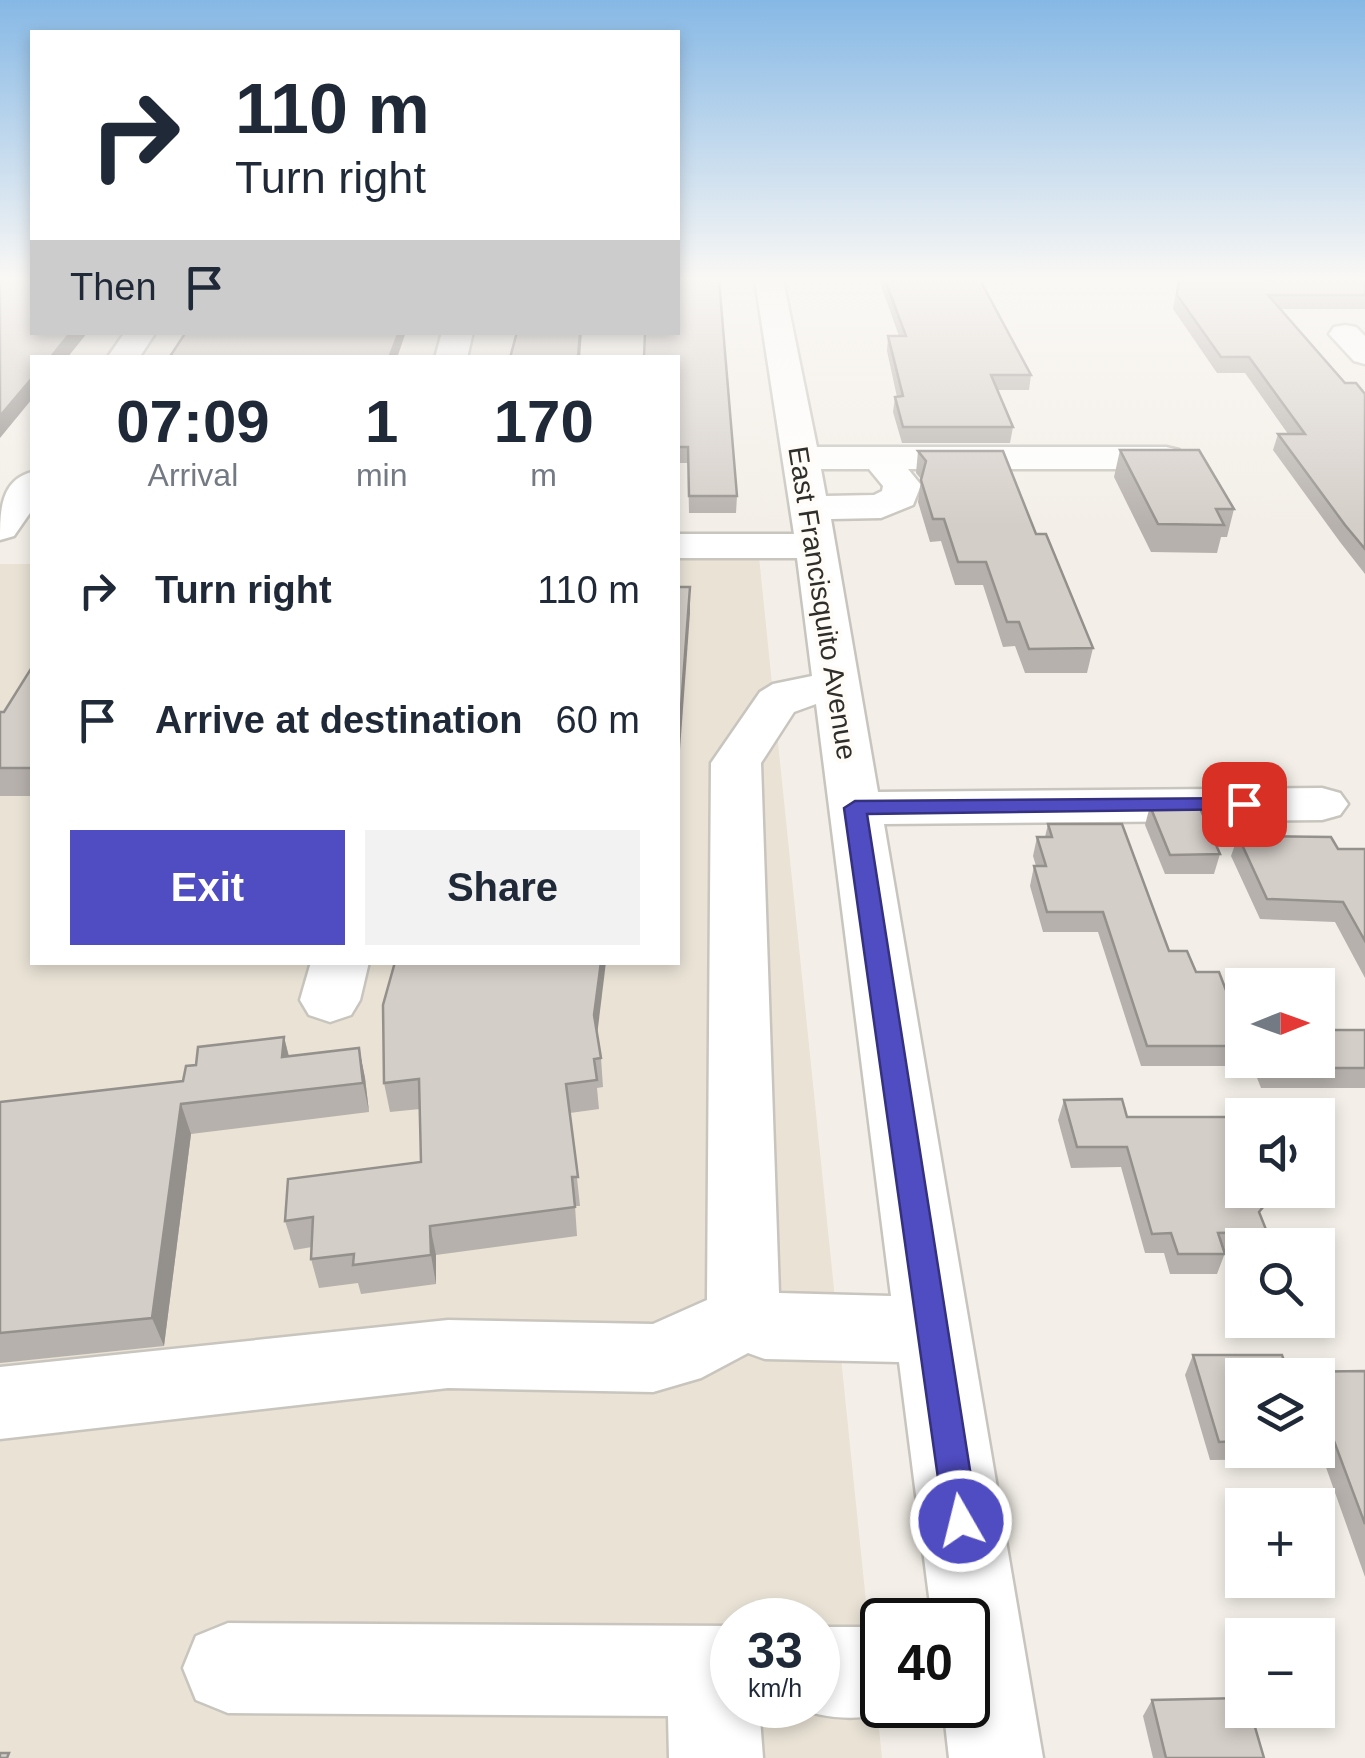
<!DOCTYPE html>
<html lang="en">
<head>
<meta charset="utf-8">
<style>
	:root { --surface:#fff; --page:#f2f2f3; --text:#1f2937; --muted:#747a83; --accent:#504cc2 }
	body { margin:0; font-family:Arial,sans-serif; background:var(--page); color:var(--text); height:100vh; display:flex; flex-direction:column; font-size:38px; white-space:nowrap }
	* { box-sizing:border-box; margin:0 }
	p { font-size:32px; color:var(--muted) }
	.icon { flex:none; width:55px; height:55px; fill:none; stroke:currentColor; stroke-width:2; stroke-linecap:round; stroke-linejoin:round }
	.map { position:relative; flex:1; overflow:hidden }
	.side { position:absolute; left:30px; top:355px; width:650px; height:610px; display:flex; flex-direction:column; background:var(--surface); border-radius:0px; box-shadow:0 5px 15px #0003 }
	.side>* { flex:none }
	.hud { position:absolute; left:30px; top:30px; width:650px; height:305px; border-radius:0px; box-shadow:0 5px 15px #0003; background:#fff; color:var(--text); overflow:hidden }
	.needle { width:65px; rotate:89deg }
	.tools { position:absolute; left:1225px; top:968px; display:grid; gap:20px }
	.tools a { display:grid; place-items:center; width:110px; height:110px; border-radius:0px; background:var(--surface); box-shadow:0 5px 15px #0003; font-size:50px }
	.speed { position:absolute; left:710px; top:1598px; display:flex; gap:20px; font-size:50px; font-weight:700; text-align:center }
	.speed>* { display:grid; place-content:center; width:130px; height:130px; border-radius:50%; background:var(--surface); box-shadow:0 5px 15px #0003; line-height:1 }
	.speed small { font-size:25px; font-weight:400 }
	.speed .limit { border:5px solid #111; border-radius:15px; background:#fff; color:#111 }
	.pin { position:absolute; display:grid; place-items:center; width:85px; height:85px; color:#fff; margin:-42px; border-radius:20px; box-shadow:0 5px 15px #0006 }
	.me { position:absolute; width:110px; margin:-55px; rotate:352deg; stroke-linejoin:round; filter:drop-shadow(0 0 8px #0008) }
	.turn { display:flex; align-items:center; gap:35px; height:210px; padding:0 40px; font-size:45px }
	.turn .icon { width:130px; height:130px; stroke-width:2.5 }
	.turn b { display:block; font-size:70px; line-height:85px }
	.then { display:flex; align-items:center; height:95px; padding:0 40px; background:#0003; gap:20px; font-size:38px }
	.eta { display:flex; justify-content:space-evenly; align-items:center; height:170px; text-align:center }
	.eta b { font-size:60px; font-weight:800; line-height:70px }
	.cta { display:flex; gap:20px; margin-top:auto; padding:20px 40px }
	.cta a { flex:1; height:115px; border-radius:0px; background:var(--accent); color:#fff; font-size:40px; font-weight:800; line-height:115px; text-align:center }
	.cta a+a { background:var(--page); color:var(--text) }
	ul { padding:0; list-style:none }
	li { display:flex; align-items:center; gap:30px; height:130px; padding:0 40px }
	li div { flex:1 }
	li b { display:block; font-size:38px }
	li em { font-style:normal }
	.map>svg:first-child { display:block }
</style>
</head>
<body>
<div class="map">
<svg width="1365" height="1758" viewBox="0 0 1365 1758">
	<rect width="100%" height="100%" fill="#f3efe8"/>
	<path fill="#e9e2d5" fill-rule="evenodd" d="M678,557h81l123,1201h-882v-1194h32v398h646zM732,1620h86v85h-86z"/>
	<g fill="none" stroke-linecap="round" stroke-linejoin="round">
		<defs>
			<g id="minor">
				<path d="M755,280h28l34,167h349l13,3 5,8 -5,8 -13,3h-258l13,16 -8,20 -32,13 -50,1 47,273 444,-4 18,5 8,11 -8,11 -18,5 -438,4 159,934h-94l-6,-53h25v-85h-36l-33,-258 -134,-3 -17,-6 -47,25 -48,14 -205,-4 -448,51v-72l448,-47 205,4 54,-24 4,-537 49,-71 13,-8 39,-8 -15,-118h-119v-24h116zM821,469h48l14,17 -1,5 -8,4 -48,1zM816,704l75,592 -112,-3 -18,-530 33,-51z"/>
				<path d="M1345,325l11,2 9,9v28l-11,-3 -25,-27 5,-7z"/>
				<path d="M125,332h31l-17,26h-32z"/>
				<path d="M442,332h31l-6,26h-32z"/>
				<path d="M32,472v38l-18,26 -14,4c0,-28 0,-60 32,-68z"/>
				<path d="M311,962h58l-9,38 -9,15 -21,7 -21,-7 -9,-15z"/>
				<path d="M228,1623l504,3v79h27l4,53h-94l-1,-42 -440,-3 -32,-13 -13,-32 13,-32z"/>
				<path d="M818,1627h64v78h29c-41,17 -81,17 -122,0h29z"/>
			</g>
		</defs>
		<use href="#minor" stroke="#c8c5be" stroke-width="5"/>
		<use href="#minor" fill="#fff" fill-rule="evenodd"/>
	</g>
	<g fill="#b6b1ac" fill-rule="evenodd">
		<path d="M879,280h101l51,95 -2,15h-32l16,37 -3,16h-108l-9,-31 2,-15h2l-10,-46 1,-15h11z"/>
		<path d="M1178,280h187v29h-85l65,74 20,11v180l-25,-32 -67,-92 5,-16h10l-43,-61h-28l-44,-64z"/>
		<path d="M678,358l59,138 -1,17h-47l-1,-50h-10z"/>
		<path d="M1120,450l114,59 -7,28h-6l-4,16 -66,-1 -37,-75z"/>
		<path d="M918,451l118,83 57,114 -6,25h-62l-10,-27 -12,1 -20,-62h-28l-14,-44 -11,1 -12,-40 3,-23 -5,-6z"/>
		<path d="M32,667v129h-32v-84h4z"/>
		<path d="M1150,806l70,48 -6,20h-49l-20,-49z"/>
		<path d="M1048,824l121,127 27,21 46,60v28l-2,6h-99l-43,-134h-55l-13,-46 4,-20h2l-3,-10 4,-19h8z"/>
		<path d="M1238,836l100,13h27v129l-30,-56 -75,-3 -29,-63z"/>
		<path d="M1365,1030v58h-104l-11,-28h68z"/>
		<path d="M597,1033l4,25 2,29 -6,1 2,21 -29,4 10,93h-5l2,30 -141,19v29l-75,10 -3,-11 -39,5 -8,-29 1,-12 -18,3 -9,-29 136,-59 -1,-53 -30,3 -6,-29z"/>
		<path d="M284,1037l5,19 70,-8 6,30 4,34 -178,22 -27,212 -164,17v-261l183,-21z"/>
		<path d="M1064,1100l63,17 134,100 6,15 -6,13h-19v7l-17,1 -8,21h-47l-6,-21h-19l-24,-86 -50,1 -13,-48z"/>
		<path d="M1193,1355l95,17 77,-1v206l-42,-118 -113,1 -25,-85zM1242,1375h76v75h-76z"/>
		<path d="M1152,1700l112,58h-111l-10,-42z"/>
	</g>
	<g fill="#94908c">
		<path d="M71,332h17l-21,26h-17z"/>
		<path d="M399,332h7l-9,26h-8z"/>
		<path d="M580,332h2l-2,26h-2z"/>
		<path d="M32,378v21l-32,39v-22z"/>
		<path d="M690,587v26l-12,164v-29z"/>
		<path d="M601,962h5l-10,82 -2,-29z"/>
		<path d="M284,1037l7,29 -9,-9z"/>
		<path d="M359,1048l6,30 4,34 -6,-29z"/>
		<path d="M181,1104l10,30 -27,212 -12,-28z"/>
		<path d="M430,1226l6,29v29l-5,-29z"/>
	</g>
	<g fill="#d4cec8" stroke="#94908c" stroke-width="2.5">
		<path d="M0,280h32v52h39l-21,26h-18v20l-32,38z"/>
		<path d="M678,280h41l18,216h-48l-1,-49h-10v-89h-34l1,-26h33z"/>
		<path d="M885,280h95l51,95h-40l22,52h-110l-8,-30 8,-1 -15,-60h18z"/>
		<path d="M1179,280h186v15h-97l77,88h11l9,11v155l-20,-24 -67,-91h27l-56,-77h-28l-44,-62z"/>
		<path d="M186,332h213l-10,26h-220z"/>
		<path d="M517,332h63l-2,26h-68z"/>
		<path d="M1120,450h79l35,59h-18l8,16 -66,-1z"/>
		<path d="M918,451h85l33,83h10l47,114 -64,1 -10,-27h-12l-21,-60h-28l-14,-43h-11l-12,-39 5,-19z"/>
		<path d="M678,587h12l-12,161z"/>
		<path d="M32,667v101h-32v-56h4z"/>
		<path d="M1150,806h49l21,48 -50,1z"/>
		<path d="M1048,824h74l47,127h18l9,21h23l23,60v14h-95l-44,-134h-56l-13,-46h12l-9,-29h15z"/>
		<path d="M1238,836l93,1 7,12h27v92l-22,-39 -76,-3z"/>
		<path d="M395,962h206l-7,53 7,43 -7,1 3,21 -31,4 12,93h-6l3,30 -145,19 1,29 -78,10 1,-11 -43,5 2,-42 -28,4 3,-42 133,-17 -2,-83 -35,4 -1,-78z"/>
		<path d="M1318,1030h47v38h-96l-3,-8h52z"/>
		<path d="M284,1037l-2,20 77,-9 4,35 -182,21 -29,214 -152,15v-231l183,-21 3,-15 10,-1 2,-18z"/>
		<path d="M1122,1099l5,18h99l14,36 2,1v36h22l4,11 -9,11 8,20 -49,1 7,21h-47l-7,-21 -19,1 -25,-87h-50l-13,-47z"/>
		<path d="M1193,1355h89l6,17 77,-1v153l-31,-83h-16v-66h-76v66l-23,1z"/>
		<path d="M1242,1698v12h8l14,48h-98l-14,-58z"/>
		<path d="M0,1753h9l-2,5h-7z"/>
	</g>
	<linearGradient id="sky" x2="0" y2="1"><stop stop-color="#86b8e5"/><stop offset="0.53" stop-color="#faf8f5"/><stop offset="1" stop-color="#faf8f5" stop-opacity="0"/></linearGradient>
	<rect width="1365" height="526" fill="url(#sky)"/>
	<path fill="#504cc2" stroke="#34317e" stroke-width="2.5" d="M1244,798l8,2 3,4 -3,5 -385,5 111,707 -5,12 -12,5 -12,-5 -5,-12 -100,-713 11,-7z"/>
	<g text-anchor="middle" stroke-width="8" stroke-linejoin="round" paint-order="stroke">
		<g font-size="28" fill="#302e2b" stroke="#fffcf8">
			<text transform="translate(823 603) rotate(81)" y="10">East Francisquito Avenue</text>
		</g>
	</g>
</svg>
<div class="tools">
<a><svg class="needle" viewBox="-14 -14 28 28"><path d="M0-13l5 13h-10z" fill="#e53935"/><path d="M0 13l5-13h-10z" fill="#747a83"/></svg></a>
<a><svg class="icon" aria-label="sound" viewBox="0 0 24 24"><path d="M4 9h4l5-4v14l-5-4H4zM17 9q2 3 0 6"/></svg></a>
<a><svg class="icon" aria-label="search" viewBox="0 0 24 24"><circle cx="10" cy="10" r="6"/><path d="M15 15l6 6"/></svg></a>
<a><svg class="icon" aria-label="layers" viewBox="0 0 24 24"><path d="M12 4l9 5-9 5-9-5zM3 14l9 5 9-5"/></svg></a>
<a>+</a>
<a>−</a>
</div>
<div class="speed"><div>33<small>km/h</small></div><div class="limit">40</div></div>
<div class="pin" style="left:1244px;top:804px;background:#d93025"><svg class="icon" aria-label="arrive" viewBox="0 0 24 24"><path d="M6 21V4h12l-3 4 3 4H6"/></svg></div>
<svg class="me" style="left:961px;top:1521px" viewBox="-20 -20 40 40"><circle r="17" fill="#504cc2" stroke="#fff" stroke-width="3"/><path d="M0-11L8 9 0 5-8 9z" fill="#fff"/></svg>
<div class="hud">
<div class="turn"><svg class="icon" aria-label="right" viewBox="0 0 24 24"><path d="M7 20v-9h11M14 6l5 5-5 5"/></svg><div><b>110 m</b>Turn right</div></div>
<div class="then">Then<svg class="icon" aria-label="arrive" viewBox="0 0 24 24"><path d="M6 21V4h12l-3 4 3 4H6"/></svg></div>
</div>
<section class="side">
<div class="eta">
<div><b>07:09</b><p>Arrival</p></div>
<div><b>1</b><p>min</p></div>
<div><b>170</b><p>m</p></div>
</div>
<ul>
<li><svg class="icon" aria-label="right" viewBox="0 0 24 24"><path d="M7 20v-9h11M14 6l5 5-5 5"/></svg><div><b>Turn right</b></div><em>110 m</em></li>
<li><svg class="icon" aria-label="arrive" viewBox="0 0 24 24"><path d="M6 21V4h12l-3 4 3 4H6"/></svg><div><b>Arrive at destination</b></div><em>60 m</em></li>
</ul>
<div class="cta"><a>Exit</a><a>Share</a></div>
</section>
</div>
</body>
</html>
